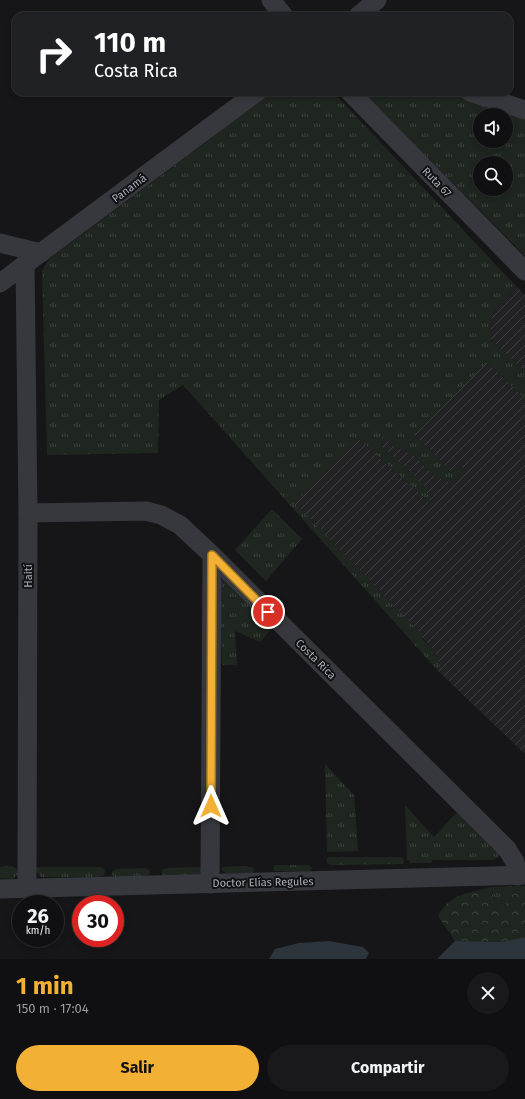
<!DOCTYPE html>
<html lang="es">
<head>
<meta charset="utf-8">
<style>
	:root { --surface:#101012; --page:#19191b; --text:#f1f3f6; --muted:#9c9d9f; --line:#303032; --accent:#f2b134 }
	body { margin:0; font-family:"Fira Sans",sans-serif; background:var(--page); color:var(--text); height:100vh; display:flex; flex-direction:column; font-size:15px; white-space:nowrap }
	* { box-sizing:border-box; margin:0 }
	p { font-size:13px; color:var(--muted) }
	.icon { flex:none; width:22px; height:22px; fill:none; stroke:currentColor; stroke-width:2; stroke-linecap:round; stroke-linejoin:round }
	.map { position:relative; height:959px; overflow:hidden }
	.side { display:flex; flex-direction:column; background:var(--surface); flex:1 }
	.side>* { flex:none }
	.top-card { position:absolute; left:12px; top:12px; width:501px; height:84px; border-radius:12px; box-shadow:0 2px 6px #0003,0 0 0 1px var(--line); background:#202124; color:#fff; overflow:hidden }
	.tools { position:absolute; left:473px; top:108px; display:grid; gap:8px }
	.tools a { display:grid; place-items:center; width:40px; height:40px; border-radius:50%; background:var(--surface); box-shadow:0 2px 6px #0003,0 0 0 1px var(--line); font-size:20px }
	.speed { position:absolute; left:12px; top:895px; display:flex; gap:8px; font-size:20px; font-weight:700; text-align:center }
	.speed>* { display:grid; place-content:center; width:52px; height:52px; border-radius:50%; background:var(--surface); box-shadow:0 2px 6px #0003,0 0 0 1px var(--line); line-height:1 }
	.speed small { font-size:10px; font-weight:400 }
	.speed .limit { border:6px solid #d22; background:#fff; color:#111 }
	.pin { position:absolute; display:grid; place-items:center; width:34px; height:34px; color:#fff; margin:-17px; border:2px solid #fff; border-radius:50%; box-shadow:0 1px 4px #0007 }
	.me { position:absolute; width:44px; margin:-22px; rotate:0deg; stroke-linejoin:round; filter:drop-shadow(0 0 3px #0008) }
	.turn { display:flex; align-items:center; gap:14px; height:84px; padding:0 16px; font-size:18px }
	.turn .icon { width:52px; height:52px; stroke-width:2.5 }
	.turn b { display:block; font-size:28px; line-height:34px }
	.round { display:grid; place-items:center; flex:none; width:42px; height:42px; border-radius:21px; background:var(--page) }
	.overview { display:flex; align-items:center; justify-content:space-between; height:68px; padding:0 16px }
	h1 { font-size:24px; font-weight:700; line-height:30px; color:var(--accent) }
	.button { display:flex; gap:8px; margin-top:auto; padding:8px 16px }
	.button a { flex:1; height:46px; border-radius:24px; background:var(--accent); color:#111; font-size:16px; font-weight:700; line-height:46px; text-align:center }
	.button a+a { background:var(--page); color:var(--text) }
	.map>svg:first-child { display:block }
</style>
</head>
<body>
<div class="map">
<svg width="525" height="959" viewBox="0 0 525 959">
	<defs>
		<pattern id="industrial-furrows" width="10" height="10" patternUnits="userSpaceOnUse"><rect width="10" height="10" fill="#222225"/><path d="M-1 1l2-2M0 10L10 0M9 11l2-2" fill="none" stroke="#3f3f43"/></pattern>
		<pattern id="grass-tufts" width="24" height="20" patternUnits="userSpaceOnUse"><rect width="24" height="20" fill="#1e261f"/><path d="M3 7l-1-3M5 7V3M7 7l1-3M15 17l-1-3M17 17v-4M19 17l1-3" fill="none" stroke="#3c433d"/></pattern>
		<pattern id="forest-crowns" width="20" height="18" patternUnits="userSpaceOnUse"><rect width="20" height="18" fill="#1e261f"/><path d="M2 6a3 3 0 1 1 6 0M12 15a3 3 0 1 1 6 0" fill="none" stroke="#3c433d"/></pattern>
	</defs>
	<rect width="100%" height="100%" fill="#161618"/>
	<g fill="url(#industrial-furrows)">
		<path d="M516,286l9,9v77l-34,-32 -1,-18 6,-15z"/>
		<path d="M487,362l38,37v355l-87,-83 2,-8 -7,-14 -138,-146 64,-64 71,64 -6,-17 -41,-38 -2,-14 13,12 21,10 17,18 15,8 12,-4 10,-13 -17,7 -38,-37z"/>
	</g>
	<g fill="url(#grass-tufts)" fill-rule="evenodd">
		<path d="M270,92h63l183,194 -20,21 -6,15 1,18 34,32v27l-38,-37 -73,73 38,37 18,-8 -11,14 -12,4 -15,-8 -17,-18 -21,-10 -13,-11 2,13 42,38 6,18 -72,-65 -64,64 126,130 1,6 11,10 7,14 -2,8 -255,-286 -24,15 -1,53 -111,2 -5,-184 7,-12 156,-116z"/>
		<path d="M363,92h83l79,27v137zM480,115h26v26h-26zM480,163h26v26h-26z"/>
		<path d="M272,509l30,30 -36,42 -31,-31z"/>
		<path d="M222,579h4l48,47 -14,16 -25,-11 2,34h-15l-2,-75z"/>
		<path d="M325,764l29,31 4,56 -31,1z"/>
		<path d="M405,805l29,32 25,-27 41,45 -6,5h-61l-2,3h-21l-1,-3h-2z"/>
		<path d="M329,857h73l2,3 -1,4 -73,1 -3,-2v-4z"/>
		<path d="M275,865h34l3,3 -1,2 -3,2 -34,-1 -1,-3z"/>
		<path d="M12,866l5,3 1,5 -5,5 -13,-1v-11z"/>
		<path d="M236,866l17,1 1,4 -2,2h-26l-4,-2 1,-4z"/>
		<path d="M40,867h61l4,3 -1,5 -5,2h-58l-6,-7 1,-2z"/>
		<path d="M201,867l1,8 -33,2 -7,-2v-5l5,-2z"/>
		<path d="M145,868l4,2 1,3 -4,4h-31l-3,-2v-4l4,-2z"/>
		<path d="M525,886v6l-11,-2 -4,12 -12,5 -7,-18v-2z"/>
	</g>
	<path fill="url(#forest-crowns)" d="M491,887l2,9 5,11 12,-5 4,-12 11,2v45l-24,5 -46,-1 -17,-25c11,-22 31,-23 53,-29z"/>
	<g fill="#2c353c">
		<path d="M525,937v22h-88l18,-18 46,1z"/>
		<path d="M329,941l34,6 6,6 -3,6h-97l6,-10 24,-6z"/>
	</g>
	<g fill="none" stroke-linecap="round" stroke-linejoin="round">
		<g stroke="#37383d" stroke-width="19">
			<path d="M271,0l13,16"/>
			<path d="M358,16l19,-16"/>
			<path d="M350,92l175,179"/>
			<path d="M470,92l55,18"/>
			<path d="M0,243l41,10"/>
			<path d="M25,263l3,250 -1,375"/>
			<path d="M0,283l257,-191"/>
			<path d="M28,513l118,-2 15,4 19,10 32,30 295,294 8,13 3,14"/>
			<path d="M210,884l2,-329"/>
			<path d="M0,889l525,-14"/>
		</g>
	</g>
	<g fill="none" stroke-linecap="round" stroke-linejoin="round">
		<defs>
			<path id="route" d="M211,806l1,-251 56,57"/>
		</defs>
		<use href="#route" stroke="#9d7322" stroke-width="10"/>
		<use href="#route" stroke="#f2b134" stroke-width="7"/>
	</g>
	<g text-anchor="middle" stroke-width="4" stroke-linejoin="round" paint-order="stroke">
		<g font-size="11" fill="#a8adb8" stroke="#111113">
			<text transform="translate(437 182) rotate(46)" y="4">Ruta 67</text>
			<text transform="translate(129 188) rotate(-37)" y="4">Panamá</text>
			<text transform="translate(28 576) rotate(-90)" y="4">Haití</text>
			<text transform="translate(316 659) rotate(45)" y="4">Costa Rica</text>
			<text transform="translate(263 882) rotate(-1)" y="4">Doctor Elías Regules</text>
		</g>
	</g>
</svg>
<div class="tools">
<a><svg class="icon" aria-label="sound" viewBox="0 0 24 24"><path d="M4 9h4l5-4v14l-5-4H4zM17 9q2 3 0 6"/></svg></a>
<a><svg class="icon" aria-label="search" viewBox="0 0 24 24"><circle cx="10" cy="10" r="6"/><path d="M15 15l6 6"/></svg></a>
</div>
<div class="speed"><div>26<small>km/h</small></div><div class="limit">30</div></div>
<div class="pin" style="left:268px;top:612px;background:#d93025"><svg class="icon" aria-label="arrive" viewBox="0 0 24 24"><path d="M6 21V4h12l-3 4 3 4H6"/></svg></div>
<svg class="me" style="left:211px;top:806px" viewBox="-20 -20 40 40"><path d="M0-17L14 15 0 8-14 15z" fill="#f2b134" stroke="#fff" stroke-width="4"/></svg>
<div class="top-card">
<div class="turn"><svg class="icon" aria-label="right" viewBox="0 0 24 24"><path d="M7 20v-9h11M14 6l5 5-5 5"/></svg><div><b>110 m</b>Costa Rica</div></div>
</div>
</div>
<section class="side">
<div class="overview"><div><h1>1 min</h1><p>150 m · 17:04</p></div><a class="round"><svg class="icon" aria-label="close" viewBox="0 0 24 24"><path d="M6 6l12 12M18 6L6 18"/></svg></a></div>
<div class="button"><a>Salir</a><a>Compartir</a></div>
</section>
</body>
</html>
